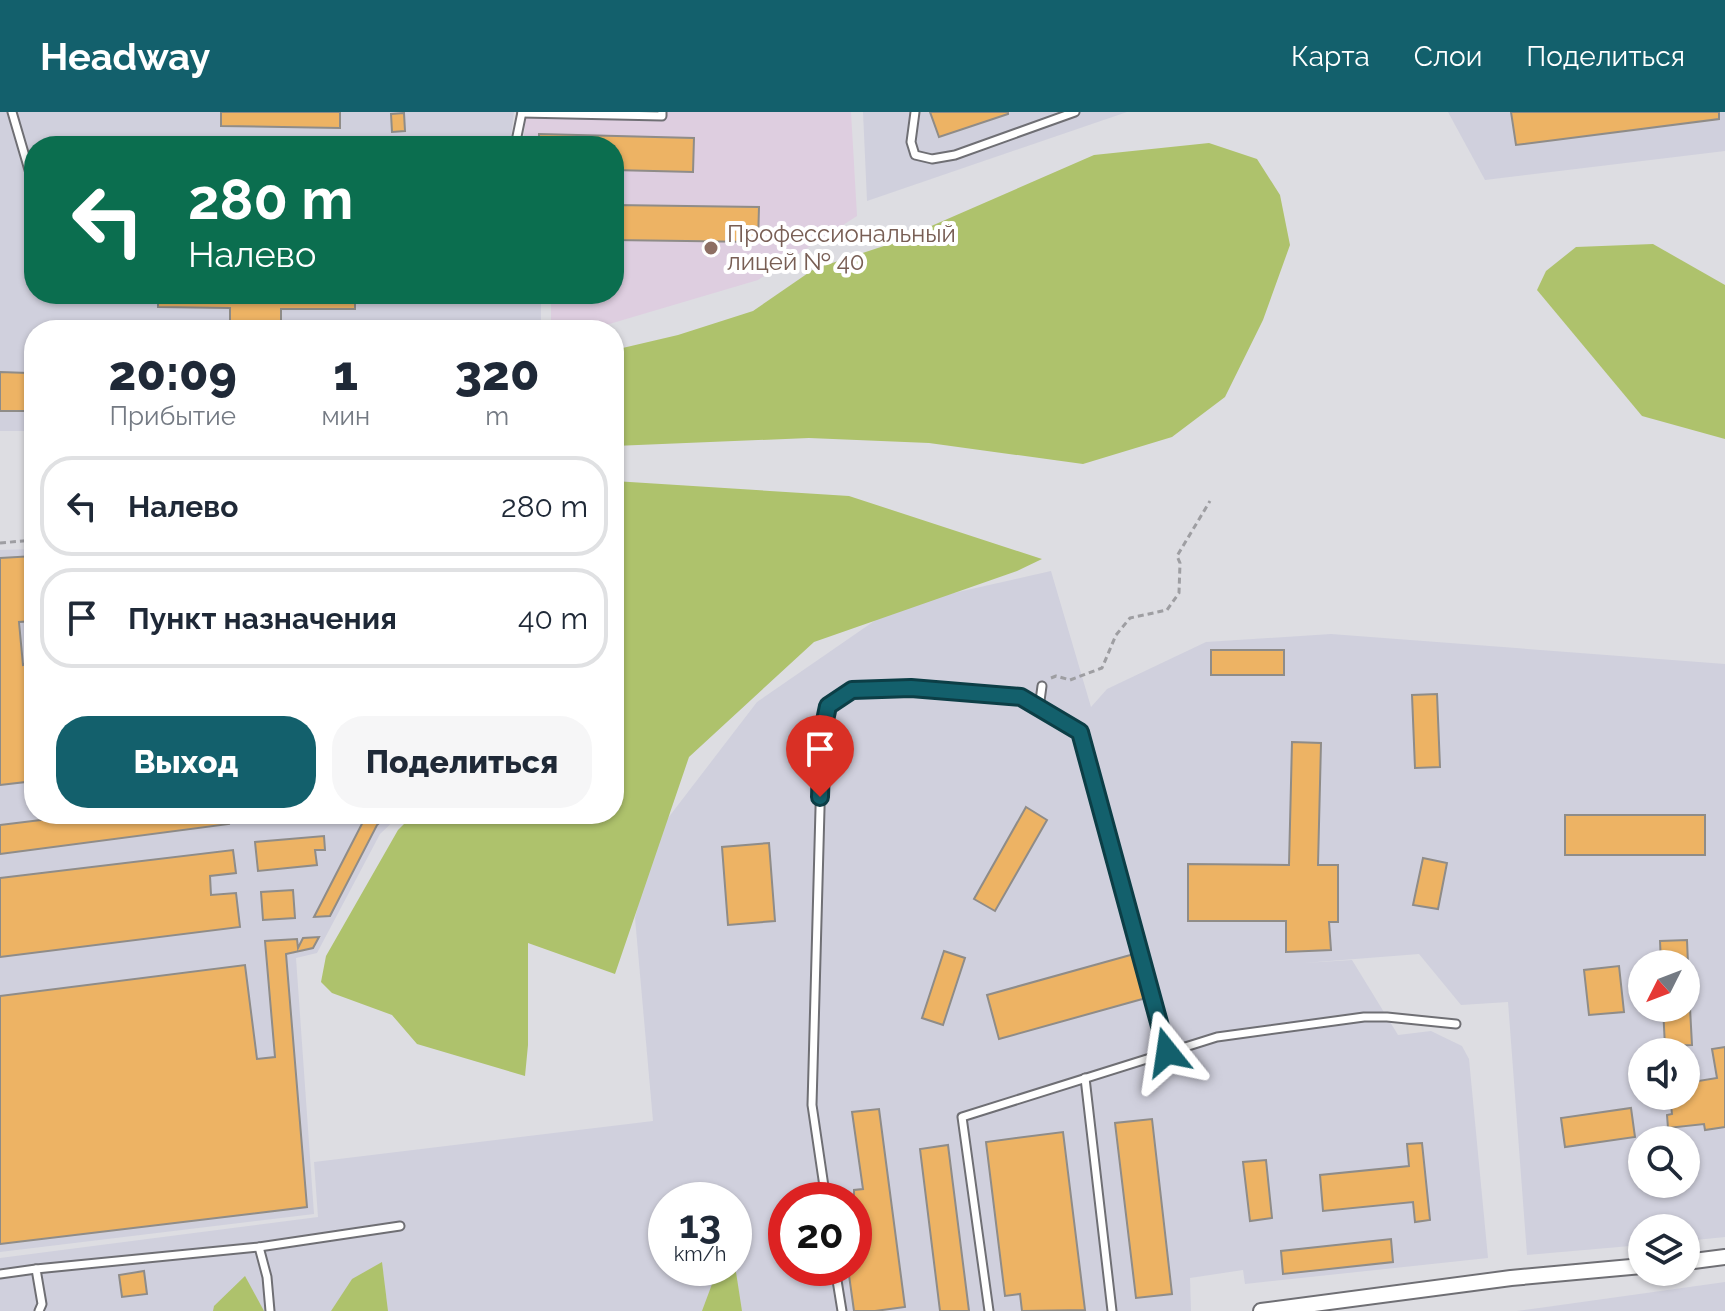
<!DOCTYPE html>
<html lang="ru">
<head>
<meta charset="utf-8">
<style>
	:root { --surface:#fff; --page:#f6f6f7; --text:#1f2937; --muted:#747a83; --line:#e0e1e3; --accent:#13606c }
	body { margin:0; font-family:Raleway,sans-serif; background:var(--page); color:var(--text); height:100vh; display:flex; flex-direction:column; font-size:30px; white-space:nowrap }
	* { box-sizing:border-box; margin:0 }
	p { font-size:26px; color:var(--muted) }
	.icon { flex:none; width:44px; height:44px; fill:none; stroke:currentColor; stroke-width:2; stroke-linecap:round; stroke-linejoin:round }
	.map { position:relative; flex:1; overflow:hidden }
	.sheet { position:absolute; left:24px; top:208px; width:600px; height:504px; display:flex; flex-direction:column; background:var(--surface); border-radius:32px; box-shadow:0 2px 6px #0004 }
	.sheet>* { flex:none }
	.hud { position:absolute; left:24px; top:24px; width:600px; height:168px; border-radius:32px; box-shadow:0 2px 6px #0004; background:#0b6e4f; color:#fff; overflow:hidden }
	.needle { width:52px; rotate:228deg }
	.fabs { position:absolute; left:1628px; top:838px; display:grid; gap:16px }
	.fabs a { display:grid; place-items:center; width:72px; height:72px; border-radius:50%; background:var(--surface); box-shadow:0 2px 6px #0004; font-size:40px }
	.speed { position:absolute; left:648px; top:1070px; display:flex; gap:16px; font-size:40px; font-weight:700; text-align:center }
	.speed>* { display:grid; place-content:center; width:104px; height:104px; border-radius:50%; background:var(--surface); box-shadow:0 2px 6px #0004; line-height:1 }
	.speed small { font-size:20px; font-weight:400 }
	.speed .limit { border:12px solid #d22; background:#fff; color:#111 }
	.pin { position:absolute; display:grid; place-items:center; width:68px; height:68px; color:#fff; margin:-82px -34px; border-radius:50% 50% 50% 0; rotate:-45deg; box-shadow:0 0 8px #0007 }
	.pin .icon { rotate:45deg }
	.me { position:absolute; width:88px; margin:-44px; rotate:345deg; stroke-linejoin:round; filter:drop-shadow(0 0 6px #0008) }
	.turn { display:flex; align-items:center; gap:28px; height:168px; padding:0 32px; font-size:36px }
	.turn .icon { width:104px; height:104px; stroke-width:2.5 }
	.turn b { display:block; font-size:56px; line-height:68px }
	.eta { display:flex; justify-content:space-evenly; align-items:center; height:136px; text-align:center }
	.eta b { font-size:48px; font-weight:800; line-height:56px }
	.cta { display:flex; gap:16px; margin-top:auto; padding:16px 32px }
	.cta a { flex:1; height:92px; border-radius:32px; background:var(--accent); color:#fff; font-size:32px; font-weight:800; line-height:92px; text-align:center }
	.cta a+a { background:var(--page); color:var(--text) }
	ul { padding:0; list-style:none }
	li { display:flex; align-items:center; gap:24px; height:100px; margin:0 16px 12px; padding:0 16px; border:4px solid var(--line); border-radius:32px }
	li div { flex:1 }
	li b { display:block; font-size:30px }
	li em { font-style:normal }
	header { display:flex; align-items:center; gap:48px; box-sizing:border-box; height:112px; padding:0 40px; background:var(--accent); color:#fff }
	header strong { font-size:38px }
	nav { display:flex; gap:44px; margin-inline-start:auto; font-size:28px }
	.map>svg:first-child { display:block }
</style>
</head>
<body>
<header>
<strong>Headway</strong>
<nav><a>Карта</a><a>Слои</a><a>Поделиться</a></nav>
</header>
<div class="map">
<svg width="1725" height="1199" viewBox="0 0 1725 1199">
	<rect width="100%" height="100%" fill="#dddde2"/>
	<g fill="#d0d0dd" fill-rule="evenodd">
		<path d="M0,0h514l-4,34h-476v148h507v29l-5,7h-502v101h-34z"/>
		<path d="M863,0h264l-260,89z"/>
		<path d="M1448,0h277v39l-240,29z"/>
		<path d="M34,437v265h367l-21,20 -63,119 -21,5 18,256 -314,38v-702z"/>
		<path d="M1051,459l40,136 16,-18 99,-47 125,-8 394,30v573l-39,4v-13h-44v17l-115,10 -19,-253 -47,3 -42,-51 -115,9 48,-3 46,75 33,-4 31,15 7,13 19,199 -243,26 -2,-14 -53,8 1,33h-1191v-53l318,-41 -4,-55 339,-41 -18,-203 20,-83 102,-133 139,-96zM1642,852h44v44h-44zM1642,940h44v44h-44zM1642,1028h44v44h-44zM666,1088h68v68h-68zM786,1088h68v68h-68z"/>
		<path d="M1725,1170v29h-209l23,-3z"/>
	</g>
	<path fill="#decee0" d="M526,0h325l6,104 -99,64 -169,50h-38v-36h63v-148h-91z"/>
	<g fill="#aec26c">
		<path d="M1209,31l48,16 23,36 10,50 -27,75 -38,77 -53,40 -89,27 -154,-21 -120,-5 -195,8v-96l64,-15 75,-24 61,-42 76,-25 204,-89z"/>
		<path d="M1653,132l72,41v154l-83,-23 -105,-126 9,-19 30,-24z"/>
		<path d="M614,369l235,15 193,63 -25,12 -203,71 -125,115 -74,217 -87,-31v102l-3,31 -108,-32 -25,-29 -60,-22 -11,-11 5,-26 72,-126 16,-16h200z"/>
		<path d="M734,1147l8,52h-40l16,-43h16z"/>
		<path d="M382,1150l6,49h-57l21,-32z"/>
		<path d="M245,1164l19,35h-51l1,-5z"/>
	</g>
	<g fill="#edb364" stroke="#8f8c88" stroke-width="2">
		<path d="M221,0h119v16l-119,-2z"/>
		<path d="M930,0h78v2l-69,23z"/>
		<path d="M1511,0h208v7l-203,26z"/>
		<path d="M404,1l1,18 -13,1 -1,-18z"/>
		<path d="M539,22l155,4 -1,34 -79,-2v-24h-75z"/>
		<path d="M614,93l145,2 -1,35 -144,-2z"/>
		<path d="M158,182h197v15h-74v21h-51v-22l-72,-1z"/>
		<path d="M0,260l28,1 -1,38h-27z"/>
		<path d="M34,444v65l-15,1 4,43 11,-2v118l-34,4v-227z"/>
		<rect x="1211" y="538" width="73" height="25"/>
		<path d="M1437,582l3,73 -25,1 -3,-73z"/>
		<path d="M1292,630l29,1 -3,122h20v57h-9l2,28 -45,2v-31h-98v-57l101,1z"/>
		<path d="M1026,695l21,13 -52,91 -21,-12z"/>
		<path d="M90,702h138l1,10 -229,30v-29z"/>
		<path d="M367,702h22l-12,11 -47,91 -16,1z"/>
		<rect x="1565" y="703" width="140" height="40"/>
		<path d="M324,724l1,14h-10l2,15 -59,6 -3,-29z"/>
		<path d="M769,731l6,78 -47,4 -6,-78z"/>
		<path d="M233,738l3,23 -26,3 1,19 25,-2 4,34 -240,30v-79z"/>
		<path d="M1423,746l24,5 -9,46 -25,-4z"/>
		<path d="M293,778l2,28 -32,2 -2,-28z"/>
		<path d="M319,825l-6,11 -27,6 21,253 -307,37v-248l245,-31 12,94 18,-2 -10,-116 32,-2 1,9 5,-10z"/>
		<path d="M1687,828l1,24h-27l-1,-23z"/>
		<path d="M944,839l21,7 -22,67 -21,-7z"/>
		<path d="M1134,842l12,44 -147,41 -12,-44z"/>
		<path d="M1619,854l5,46 -35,3 -5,-45z"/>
		<path d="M1663,896h27l2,37 -27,1z"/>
		<path d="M1725,935v80l-20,3 -1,-6 -36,4 -1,-13 5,-1 -2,-18h16v-13l31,-5 -5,-29z"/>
		<path d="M1631,996l4,29 -70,10 -4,-29z"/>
		<path d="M879,997l26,198 -30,4h-21l-6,-43h6v-78l9,-1 -11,-77z"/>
		<path d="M1152,1007l20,175 -36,4 -21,-175z"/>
		<path d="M1063,1020l22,178 -63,1 -2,-17 -15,2 -19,-154z"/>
		<path d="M1422,1031l8,77 -15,2 -2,-20 -90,9 -3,-36 89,-9 -2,-22z"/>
		<path d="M948,1033l21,166h-29l-20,-162z"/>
		<path d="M1266,1048l6,58 -22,3 -7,-59z"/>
		<path d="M1391,1127l2,23 -110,12 -2,-23z"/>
		<path d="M144,1159l3,23 -25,3 -3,-22z"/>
	</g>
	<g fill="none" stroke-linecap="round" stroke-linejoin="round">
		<defs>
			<g id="service">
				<path d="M12,0l22,75"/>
				<path d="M915,0l-4,30 4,13 17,4 23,-4 120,-43"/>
				<path d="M522,1l140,3v-4"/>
				<path d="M515,34l7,-34"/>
				<path d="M1039,596l3,-22"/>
				<path d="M1085,966l27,233"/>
				<path d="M826,1088l-14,-95 10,-370 6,-29 24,-16 59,-2 110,9 59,35 87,320"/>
				<path d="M259,1135l8,30 3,34"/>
				<path d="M835,1156l7,43"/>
				<path d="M0,1162l36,-5"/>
				<path d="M39,1199l3,-7 -6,-35 223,-22 141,-21"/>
				<path d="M989,1199l-27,-194 255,-80 147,-20h23l69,7"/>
			</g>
			<g id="minor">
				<path d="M1686,1150l39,-5"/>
				<path d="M1261,1199l250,-33 131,-12"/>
			</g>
		</defs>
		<use href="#service" stroke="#6f6f74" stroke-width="11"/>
		<use href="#minor" stroke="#6f6f74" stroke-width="18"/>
		<g stroke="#9e9ea2" stroke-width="3" stroke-dasharray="6 4" stroke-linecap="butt">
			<path d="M0,431l34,-3"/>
			<path d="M1051,566l5,-2 14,4 32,-12 14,-33 14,-17 37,-8 12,-17 1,-30 -3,-7 33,-55"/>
		</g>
		<use href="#service" stroke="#fff" stroke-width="7"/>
		<use href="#minor" stroke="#fff" stroke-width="14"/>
	</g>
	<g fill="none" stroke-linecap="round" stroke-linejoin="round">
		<defs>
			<path id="route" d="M820,685l2,-62 6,-29 24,-16 59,-2 110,9 59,35 87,320"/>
		</defs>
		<use href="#route" stroke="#0c3e46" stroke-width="20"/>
		<use href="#route" stroke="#13606c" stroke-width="14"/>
	</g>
	<circle fill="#8d6e63" stroke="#fff" stroke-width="3" cx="711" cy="136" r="8"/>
	<g text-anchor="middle" stroke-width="8" stroke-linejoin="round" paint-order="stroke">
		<g font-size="24" fill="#785e54" stroke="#fff" text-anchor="start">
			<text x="727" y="130">Профессиональный<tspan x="727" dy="28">лицей № 40</tspan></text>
		</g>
	</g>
</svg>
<div class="fabs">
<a><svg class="needle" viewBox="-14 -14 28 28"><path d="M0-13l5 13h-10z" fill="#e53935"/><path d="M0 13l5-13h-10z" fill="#747a83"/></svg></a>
<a><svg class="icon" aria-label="sound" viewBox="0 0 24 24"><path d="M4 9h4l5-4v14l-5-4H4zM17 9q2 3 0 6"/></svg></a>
<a><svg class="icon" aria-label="search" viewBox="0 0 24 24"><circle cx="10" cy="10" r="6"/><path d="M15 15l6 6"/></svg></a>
<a><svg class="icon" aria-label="layers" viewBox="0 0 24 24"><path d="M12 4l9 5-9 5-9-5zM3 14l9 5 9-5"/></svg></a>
</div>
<div class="speed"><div>13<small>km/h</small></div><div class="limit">20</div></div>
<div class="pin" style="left:820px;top:685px;background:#d93025"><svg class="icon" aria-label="arrive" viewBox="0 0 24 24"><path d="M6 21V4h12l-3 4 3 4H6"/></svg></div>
<svg class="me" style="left:1167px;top:940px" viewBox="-20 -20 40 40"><path d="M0-17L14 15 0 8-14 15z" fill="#13606c" stroke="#fff" stroke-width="4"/></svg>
<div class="hud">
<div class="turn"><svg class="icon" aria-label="left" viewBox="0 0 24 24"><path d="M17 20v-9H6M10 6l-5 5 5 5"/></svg><div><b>280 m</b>Налево</div></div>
</div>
<section class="sheet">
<div class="eta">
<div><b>20:09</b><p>Прибытие</p></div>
<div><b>1</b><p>мин</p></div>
<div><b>320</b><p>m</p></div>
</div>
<ul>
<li><svg class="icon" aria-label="left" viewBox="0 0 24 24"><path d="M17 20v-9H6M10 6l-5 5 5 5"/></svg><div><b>Налево</b></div><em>280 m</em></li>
<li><svg class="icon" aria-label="arrive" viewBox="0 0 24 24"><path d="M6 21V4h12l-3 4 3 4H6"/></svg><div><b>Пункт назначения</b></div><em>40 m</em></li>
</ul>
<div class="cta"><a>Выход</a><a>Поделиться</a></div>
</section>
</div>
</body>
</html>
